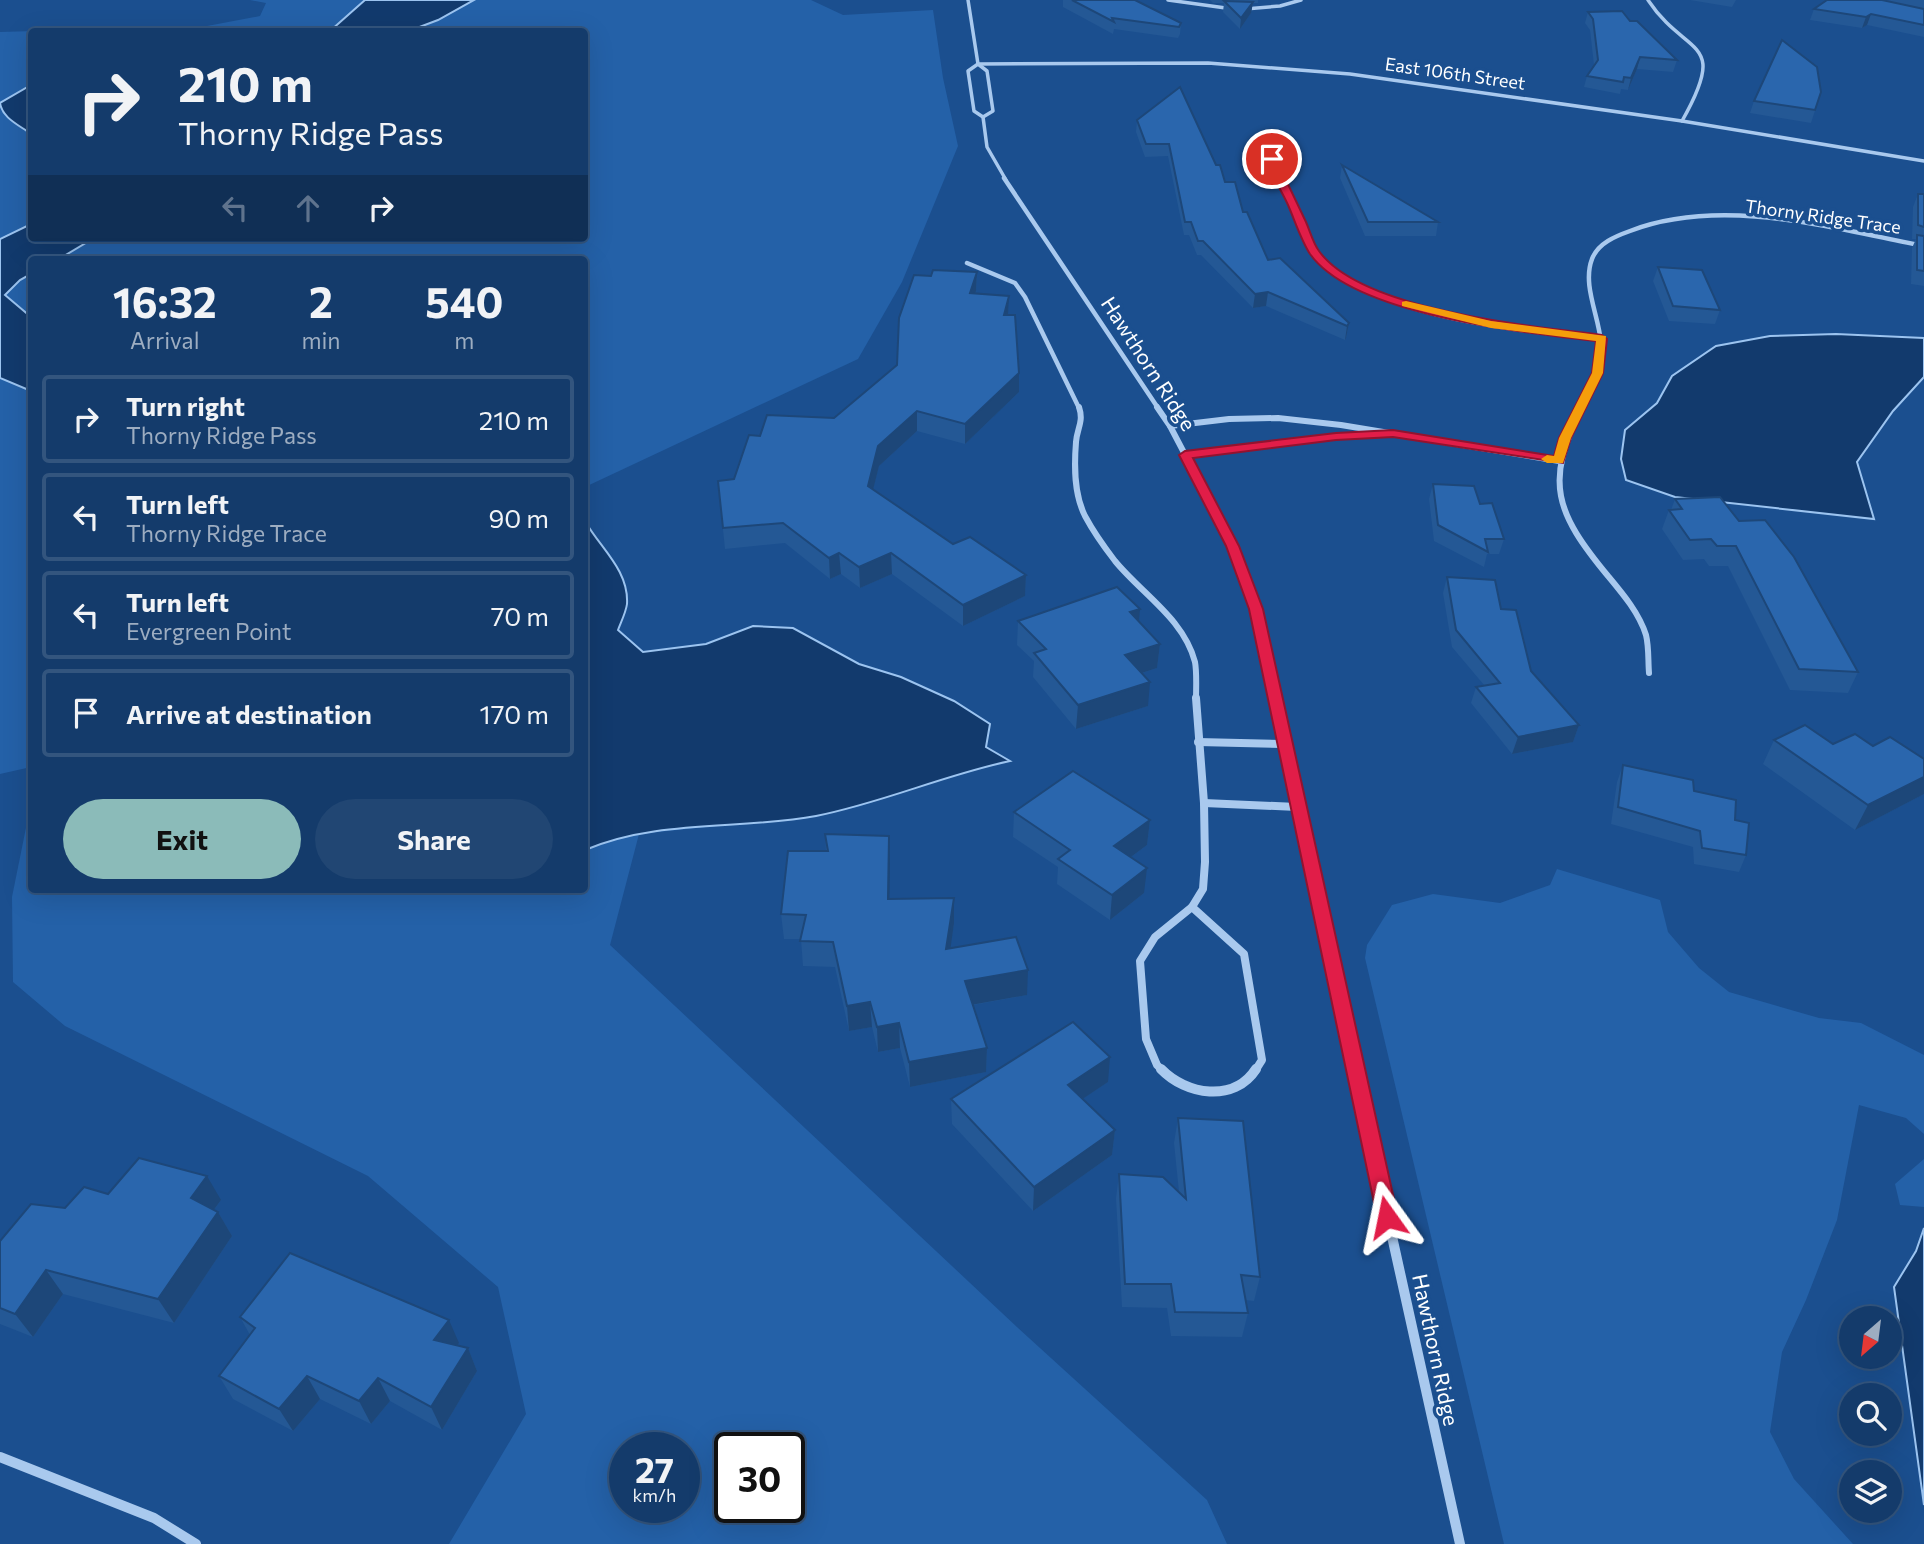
<!DOCTYPE html>
<html lang="en">
<head>
<meta charset="utf-8">
<style>
	:root { --surface:#143b6b; --page:#214673; --text:#f1f3f6; --muted:#9dadc1; --line:#33557e; --accent:#8bbbb9 }
	body { margin:0; font-family:Commissioner,sans-serif; background:var(--page); color:var(--text); height:100vh; display:flex; flex-direction:column; font-size:26px; white-space:nowrap }
	* { box-sizing:border-box; margin:0 }
	p { font-size:23px; color:var(--muted) }
	.icon { flex:none; width:38px; height:38px; fill:none; stroke:currentColor; stroke-width:2; stroke-linecap:round; stroke-linejoin:round }
	.map { position:relative; flex:1; overflow:hidden }
	.sheet { position:absolute; left:28px; top:256px; width:560px; height:637px; display:flex; flex-direction:column; background:var(--surface); border-radius:7px; box-shadow:0 7px 28px #0002,0 0 0 2px var(--line) }
	.sheet>* { flex:none }
	.guide { position:absolute; left:28px; top:28px; width:560px; height:214px; border-radius:7px; box-shadow:0 7px 28px #0002,0 0 0 2px var(--line); background:#143b6b; color:var(--text); overflow:hidden }
	.needle { width:46px; rotate:208deg }
	.buttons { position:absolute; left:1839px; top:1306px; display:grid; gap:14px }
	.buttons a { display:grid; place-items:center; width:63px; height:63px; border-radius:50%; background:var(--surface); box-shadow:0 7px 28px #0002,0 0 0 2px var(--line); font-size:35px }
	.speed { position:absolute; left:609px; top:1432px; display:flex; gap:14px; font-size:35px; font-weight:700; text-align:center }
	.speed>* { display:grid; place-content:center; width:91px; height:91px; border-radius:50%; background:var(--surface); box-shadow:0 7px 28px #0002,0 0 0 2px var(--line); line-height:1 }
	.speed small { font-size:18px; font-weight:400 }
	.speed .limit { border:4px solid #111; border-radius:10px; background:#fff; color:#111 }
	.pin { position:absolute; display:grid; place-items:center; width:60px; height:60px; color:#fff; margin:-30px; border:4px solid #fff; border-radius:50%; box-shadow:0 2px 7px #0007 }
	.me { position:absolute; width:77px; margin:-38px; rotate:348deg; stroke-linejoin:round; filter:drop-shadow(0 0 5px #0008) }
	.turn { display:flex; align-items:center; gap:24px; height:147px; padding:0 35px; font-size:32px }
	.turn .icon { width:91px; height:91px; stroke-width:2.5 }
	.turn b { display:block; font-size:49px; line-height:60px }
	.lanes { display:flex; align-items:center; height:66px; padding:0 35px; background:#0003; justify-content:center; gap:35px; direction:ltr }
	.lanes .off { opacity:.35 }
	.eta { display:flex; justify-content:space-evenly; align-items:center; height:119px; text-align:center }
	.eta b { font-size:42px; font-weight:700; line-height:49px }
	.cta { display:flex; gap:14px; margin-top:auto; padding:14px 35px }
	.cta a { flex:1; height:80px; border-radius:42px; background:var(--accent); color:#111; font-size:28px; font-weight:700; line-height:80px; text-align:center }
	.cta a+a { background:var(--page); color:var(--text) }
	ul { padding:0; list-style:none }
	li { display:flex; align-items:center; gap:21px; height:88px; margin:0 14px 10px; padding:0 21px; border:4px solid var(--line); border-radius:7px }
	li div { flex:1 }
	li b { display:block; font-size:26px }
	li em { font-style:normal }
	.map>svg:first-child { display:block }
</style>
</head>
<body>
<div class="map">
<svg width="1924" height="1544" viewBox="0 0 1924 1544">
	<rect width="100%" height="100%" fill="#1b4f8f"/>
	<g fill="#2461a8" fill-rule="evenodd">
		<path d="M250,0h561l32,15 90,-5 10,68 15,68 -56,136 -44,77 -273,128 -1,-228h-552l-1,508 -31,7v-742l207,-6 53,-10 6,-13zM32,32h552v206h-552z"/>
		<path d="M585,521c15,27 44,49 42,83 -1,8 -6,18 -9,26l25,22 63,-8 47,-18 40,2 66,36 42,13 53,24 36,23 -4,23 24,14 -46,10 -106,36 -45,9 -174,18 -29,111 408,383 189,172 20,44h-778l77,-130 -28,-127 -130,-111 -303,-150 -52,-44 -1,-85 19,-94 1,86h552zM625,1447h59v60h-59zM730,1447h59v60h-59z"/>
		<path d="M1557,869l103,31 8,32 31,36 30,24 90,26 42,5 63,32v79l-18,-16 -47,-13 -22,115 -31,80 -24,52 -12,80 24,47 59,65h-349l-139,-586 2,-13 25,-40 41,-11 67,9 50,-18z"/>
		<path d="M1924,1159v48l-24,-2 -5,-21z"/>
	</g>
	<g fill="#123a6d" stroke="#9cc4f0" stroke-width="2">
		<path d="M365,0h109l-36,20 -29,11h-79z"/>
		<path d="M31,85h1l-1,49c-12,-9 -29,-16 -31,-31z"/>
		<path d="M31,224l1,14h62l-35,21h-27l-1,15 -11,6 -15,15 26,22v74l-31,-13v-139z"/>
		<path d="M1836,334l88,4v39l-31,34 -36,51 17,57 -199,-22 -49,-17 -5,-21 4,-29 32,-27 15,-27 44,-30 54,-10z"/>
		<path d="M585,521c15,27 44,49 42,83 -1,8 -6,18 -9,26l25,22 63,-8 47,-18 40,2 66,36 42,13 53,24 36,23 -4,23 24,14c-66,14 -128,42 -194,55 -76,14 -159,3 -231,34z"/>
		<path d="M1924,1228v277l-30,-218 22,-36z"/>
	</g>
	<g fill="none" stroke-linecap="round" stroke-linejoin="round">
		<g stroke="#a9c9ee" stroke-width="3.5">
			<path d="M968,0l10,64 9,7 6,40 -10,6"/>
			<path d="M1168,0l65,9"/>
			<path d="M1648,0c38,58 82,36 34,121"/>
			<path d="M1245,9l35,-3 21,-6"/>
			<path d="M978,64l-10,7 6,40 9,6 4,30 19,33"/>
			<path d="M978,64l230,-1 142,11 332,47 242,40"/>
			<path d="M1262,137l19,43"/>
		</g>
		<g stroke="#a9c9ee" stroke-width="4.5">
			<path d="M1004,178l154,230"/>
			<path d="M1280,178c10,24 18,54 34,73 55,68 206,79 288,88"/>
			<path d="M967,263l48,20 10,14 54,111"/>
			<path d="M1582,408c11,-20 21,-41 19,-65 -2,-27 -19,-58 -9,-84 6,-16 24,-23 38,-28 92,-35 201,-3 294,15"/>
		</g>
		<g stroke="#a9c9ee" stroke-width="6">
			<path d="M1079,407c5,15 -2,21 -3,35 -2,25 -2,52 9,74 8,15 20,32 30,45 27,33 69,58 80,101 2,11 1,26 1,38"/>
			<path d="M1157,407l13,19 63,120 23,63 19,91"/>
			<path d="M1583,407c-40,75 -27,106 25,169 15,18 31,37 38,59 3,12 2,26 3,38"/>
			<path d="M1170,426l59,-7 49,-1 63,7 218,36"/>
			<path d="M1185,455l151,-19 42,-2"/>
		</g>
		<g stroke="#a9c9ee" stroke-width="8">
			<path d="M1274,698l81,373"/>
			<path d="M1198,742l86,2"/>
			<path d="M1204,803l93,4"/>
			<path d="M1192,907l11,-18 2,-27 -1,-59 -8,-105"/>
			<path d="M1163,1071l-6,-6 -11,-26 -6,-78 15,-24 37,-30 52,47 18,106 -7,11"/>
		</g>
		<g stroke="#a9c9ee" stroke-width="10">
			<path d="M1161,1069c25,26 73,34 95,0"/>
			<path d="M1355,1069l105,475"/>
			<path d="M0,1457l154,61 42,26"/>
		</g>
	</g>
	<g fill="#245895">
		<path d="M1063,0h72l46,23 -1,11 -2,4 -64,-9 -1,5 -50,-27z"/>
		<path d="M1210,0h48v3h-5l-2,10 -11,16 -17,-17 1,-9h-11z"/>
		<path d="M1690,0h46l-4,7z"/>
		<path d="M1827,0h97v37l-57,-12 -5,3 -52,-8 4,-11z"/>
		<path d="M1588,12l42,9 47,39 -4,12 -36,-3 -9,21 -7,-1 -1,5 -36,-7 3,-11 7,-11 -4,-35 -5,-7z"/>
		<path d="M1821,92l-10,31 -61,-10 4,-12z"/>
		<path d="M1137,120l79,45 9,17 18,30 25,48 81,63 -3,15 -1,2 -79,-34 -13,2 -52,-53h-4l-8,-20h-5l-16,-79 -23,1 -9,-25z"/>
		<path d="M1342,165l96,57 -2,14h-71l-25,-58z"/>
		<path d="M1918,194h6v92l-13,-2 1,-36 4,-9h-4l1,-32z"/>
		<path d="M1658,267l62,43 -5,14 -46,-3 -16,-40z"/>
		<path d="M977,272l-1,22 32,21 11,58v19l-54,52 -48,-13 -38,35 -6,23 80,55 73,31 -1,21 -62,30 -71,-52 -32,14 -19,-14 -11,5 -45,-36 -60,6 -7,-68 16,-2 26,-43 74,-18 63,-53 34,-89z"/>
		<path d="M1433,484l47,20 24,35 -5,15h-12l-3,13 -50,-26 -5,-42z"/>
		<path d="M1720,497l138,175 -10,21 -58,-3 -62,-124h-19l-5,-7 -21,1 -21,-31 7,-19h2l4,-11z"/>
		<path d="M1447,577l54,32 30,62 48,54 -6,17 -61,12 -41,-51 5,-16 8,-2 -32,-38 -9,-54z"/>
		<path d="M1018,621l142,23 -3,24 -15,5 6,33 -72,23 -43,-52 1,-16 -17,-16z"/>
		<path d="M1774,740l59,4 40,2 51,13v35l-69,36 -92,-66z"/>
		<path d="M1623,765l71,26 41,29 11,35 -7,17 -45,-8 -1,-17 -82,-23 6,-42z"/>
		<path d="M1014,812l136,8 -3,25 -16,12 13,36 -34,27 -53,-36 1,-17 -45,-30z"/>
		<path d="M825,834l64,2v63l65,24 -4,26 77,46 -54,10 14,43 -1,24 -76,15 -10,-39 -22,4 -6,-25 -23,4 -14,-64 -32,-1 -2,-27h-17l-3,-25 45,-63z"/>
		<path d="M1108,1082l-26,17 33,31 -3,25 -79,56 -81,-87 -1,-25z"/>
		<path d="M1178,1118l82,159 -6,24 -9,-1 3,13 -6,24 -71,-1 -4,-28 -45,-1 -6,-109 3,-24 60,18 -5,-49z"/>
		<path d="M221,1200l-7,10 4,2 14,24 -58,87 -111,-29 -30,43 -33,-13v-83l65,-33z"/>
		<path d="M240,1317l219,26 -2,3 11,2 9,23 -35,59 -52,-29 -19,23 -51,-25 -27,32 -60,-32 -14,-23 31,-41z"/>
	</g>
	<g fill="#1d4779">
		<path d="M1253,2l-2,11 -11,16 1,-11z"/>
		<path d="M1871,14l-4,11 -5,3 4,-11z"/>
		<path d="M1640,57l-3,12 -9,21 3,-12z"/>
		<path d="M977,272l-1,19 -6,21v-19z"/>
		<path d="M1268,292l-2,14 -13,2 2,-14z"/>
		<path d="M1009,296l-1,18 -5,20 1,-19z"/>
		<path d="M1349,323l-3,15 -1,2 2,-14z"/>
		<path d="M1019,373v19l-54,52v-20z"/>
		<path d="M917,411v20l-38,35 -10,40 -1,-20 10,-40z"/>
		<path d="M839,553l2,21 -11,5 -1,-21z"/>
		<path d="M891,553l1,21 -32,14 -1,-21z"/>
		<path d="M1026,575l-1,21 -62,30v-21z"/>
		<path d="M1140,609l-2,23 -8,-20z"/>
		<path d="M1160,644l-3,24 -34,11 2,-24z"/>
		<path d="M1150,682l-2,24 -72,23 2,-24z"/>
		<path d="M1579,725l-6,17 -61,12 6,-17z"/>
		<path d="M1924,777v17l-69,36 13,-25z"/>
		<path d="M1150,820l-3,25 -35,26 2,-25z"/>
		<path d="M889,836l1,25 -1,62 -1,-24z"/>
		<path d="M1147,868l-3,25 -34,27 2,-25z"/>
		<path d="M954,898v25l-7,51 -1,-25z"/>
		<path d="M1028,970l-1,25 -62,11v-25z"/>
		<path d="M870,1002l2,25 -23,4 -2,-25z"/>
		<path d="M899,1023l1,25 -22,4 -1,-25z"/>
		<path d="M987,1048l-1,24 -76,15 -1,-25z"/>
		<path d="M1110,1057l-2,25 -42,28 2,-25z"/>
		<path d="M1115,1130l-3,25 -79,56 1,-24z"/>
		<path d="M207,1176l14,24 -16,22 -14,-24z"/>
		<path d="M218,1212l14,24 -58,87 -16,-24z"/>
		<path d="M46,1270l17,24 -30,43 -18,-23z"/>
		<path d="M449,1320l10,23 -14,20 -11,-23z"/>
		<path d="M468,1348l9,23 -35,59 -11,-23z"/>
		<path d="M307,1376l13,23 -27,32 -14,-22z"/>
		<path d="M378,1378l12,23 -19,23 -12,-23z"/>
	</g>
	<g fill="#2a66ad" stroke="#1d4779" stroke-width="2">
		<path d="M1072,0h63l46,23 -2,4 -67,-9 2,4z"/>
		<path d="M1827,0h55l42,9v16l-53,-11 -5,3 -52,-8z"/>
		<path d="M1224,1l29,1 -12,16z"/>
		<path d="M1622,11l8,10h7l40,39 -37,-3 -9,21 -7,-1 -1,5 -36,-6 11,-16 -5,-41 -5,-7z"/>
		<path d="M1782,40l35,27 4,25 -6,18 -61,-9z"/>
		<path d="M1180,87l36,78h4l5,17h10l8,30h4l21,48 12,-2 69,65 -2,3 -79,-34 -13,2 -52,-53h-5l-7,-19h-6l-16,-78h-23l-9,-24z"/>
		<path d="M1342,165l96,57h-70z"/>
		<path d="M1918,194h6v33l-6,-2z"/>
		<path d="M1917,235l7,1v35l-7,-1z"/>
		<path d="M1658,267l44,3 18,40 -47,-4z"/>
		<path d="M933,270l44,2 -7,21 39,3 -5,19h11l4,58 -54,51 -48,-13 -39,35 -10,40 85,58 17,-7 56,38 -63,30 -72,-52 -32,14 -20,-14 -10,5 -46,-35 -60,5 -5,-47 16,-2 15,-44 11,1 7,-21 67,3 63,-53 2,-47 15,-43 17,1z"/>
		<path d="M1433,484l41,2 6,18 12,-1 12,36h-19l3,13 -50,-27z"/>
		<path d="M1720,497l19,24 26,-1 29,37 64,115 -59,-3 -63,-123h-19l-6,-7 -21,1 -21,-30 13,-1 -7,-10z"/>
		<path d="M1447,577l48,3 6,29 15,1 15,61 48,54 -61,12 -42,-50 24,-4 -44,-53z"/>
		<path d="M1117,587l23,22 -10,3 30,32 -35,11 25,27 -72,23 -44,-52 12,-4 -28,-28z"/>
		<path d="M1805,725l28,19 22,-10 18,12 17,-9 34,22v18l-56,28 -94,-65z"/>
		<path d="M1623,765l70,15 1,11 42,9 -1,20 14,3 -3,32 -44,-7 -2,-17 -82,-24z"/>
		<path d="M1073,771l77,49 -36,26 33,22 -35,27 -54,-36 12,-9 -56,-38z"/>
		<path d="M825,834l64,2 -1,63 66,-1 -8,51 70,-12 12,33 -63,11 22,67 -78,14 -10,-39 -22,4 -7,-25 -23,4 -14,-64 -33,-1 6,-26 -25,-1 7,-63h40z"/>
		<path d="M1073,1022l37,35 -42,28 47,45 -81,57 -83,-88z"/>
		<path d="M1178,1118l65,3 17,156 -19,-2 7,38 -73,-1 -4,-28h-46l-6,-110 44,3 23,22z"/>
		<path d="M139,1158l68,18 -16,22 27,14 -60,87 -112,-29 -31,44 -15,-6v-67l31,-37 34,4 19,-21 24,7z"/>
		<path d="M290,1253l159,67 -15,20 34,8 -37,59 -53,-29 -19,23 -52,-25 -28,33 -60,-33 36,-48 -15,-11z"/>
	</g>
	<path fill="#e11d48" stroke="#92132f" stroke-width="2" d="M1268,157l8,2c10,21 20,42 30,63 4,9 7,21 13,29 43,60 213,75 283,84l5,4 -4,34 -32,65 -8,25 -170,-26 -57,3 -143,18 46,88 24,63 135,608 -3,6 -8,3 -7,-3 -3,-6 -128,-608 -23,-63 -47,-91 6,-4 151,-18 57,-3 161,26 5,-18 33,-65 4,-32c-72,-9 -242,-25 -286,-87 -9,-14 -15,-33 -22,-49 -6,-14 -20,-34 -20,-48z"/>
	<path fill="#f59e0b" d="M1406,301l85,20 115,15 -3,37 -32,65 -8,25h-16l-6,-4 6,-4 7,1 5,-18 33,-65 4,-32 -105,-13 -89,-22v-4z"/>
	<g text-anchor="middle" stroke-width="7" stroke-linejoin="round" paint-order="stroke">
		<g font-size="18" fill="#fff" stroke="#1b4f8f">
			<text transform="translate(1455 74) rotate(8)" y="6">East 106th Street</text>
			<text transform="translate(1823 217) rotate(8)" y="6">Thorny Ridge Trace</text>
		</g>
		<g font-size="21" fill="#fff" stroke="#1b4f8f">
			<text transform="translate(1148 364) rotate(57)" y="7">Hawthorn Ridge</text>
			<text transform="translate(1435 1350) rotate(78)" y="7">Hawthorn Ridge</text>
		</g>
	</g>
</svg>
<div class="buttons">
<a><svg class="needle" viewBox="-14 -14 28 28"><path d="M0-13l5 13h-10z" fill="#e53935"/><path d="M0 13l5-13h-10z" fill="#9dadc1"/></svg></a>
<a><svg class="icon" aria-label="search" viewBox="0 0 24 24"><circle cx="10" cy="10" r="6"/><path d="M15 15l6 6"/></svg></a>
<a><svg class="icon" aria-label="layers" viewBox="0 0 24 24"><path d="M12 4l9 5-9 5-9-5zM3 14l9 5 9-5"/></svg></a>
</div>
<div class="speed"><div>27<small>km/h</small></div><div class="limit">30</div></div>
<div class="pin" style="left:1272px;top:159px;background:#d93025"><svg class="icon" aria-label="arrive" viewBox="0 0 24 24"><path d="M6 21V4h12l-3 4 3 4H6"/></svg></div>
<svg class="me" style="left:1387px;top:1217px" viewBox="-20 -20 40 40"><path d="M0-17L14 15 0 8-14 15z" fill="#e11d48" stroke="#fff" stroke-width="4"/></svg>
<div class="guide">
<div class="turn"><svg class="icon" aria-label="right" viewBox="0 0 24 24"><path d="M7 20v-9h11M14 6l5 5-5 5"/></svg><div><b>210 m</b>Thorny Ridge Pass</div></div>
<div class="lanes"><svg class="icon off" aria-label="left" viewBox="0 0 24 24"><path d="M17 20v-9H6M10 6l-5 5 5 5"/></svg><svg class="icon off" aria-label="ahead" viewBox="0 0 24 24"><path d="M12 20V5M6 11l6-6 6 6"/></svg><svg class="icon" aria-label="right" viewBox="0 0 24 24"><path d="M7 20v-9h11M14 6l5 5-5 5"/></svg></div>
</div>
<section class="sheet">
<div class="eta">
<div><b>16:32</b><p>Arrival</p></div>
<div><b>2</b><p>min</p></div>
<div><b>540</b><p>m</p></div>
</div>
<ul>
<li><svg class="icon" aria-label="right" viewBox="0 0 24 24"><path d="M7 20v-9h11M14 6l5 5-5 5"/></svg><div><b>Turn right</b><p>Thorny Ridge Pass</p></div><em>210 m</em></li>
<li><svg class="icon" aria-label="left" viewBox="0 0 24 24"><path d="M17 20v-9H6M10 6l-5 5 5 5"/></svg><div><b>Turn left</b><p>Thorny Ridge Trace</p></div><em>90 m</em></li>
<li><svg class="icon" aria-label="left" viewBox="0 0 24 24"><path d="M17 20v-9H6M10 6l-5 5 5 5"/></svg><div><b>Turn left</b><p>Evergreen Point</p></div><em>70 m</em></li>
<li><svg class="icon" aria-label="arrive" viewBox="0 0 24 24"><path d="M6 21V4h12l-3 4 3 4H6"/></svg><div><b>Arrive at destination</b></div><em>170 m</em></li>
</ul>
<div class="cta"><a>Exit</a><a>Share</a></div>
</section>
</div>
</body>
</html>
